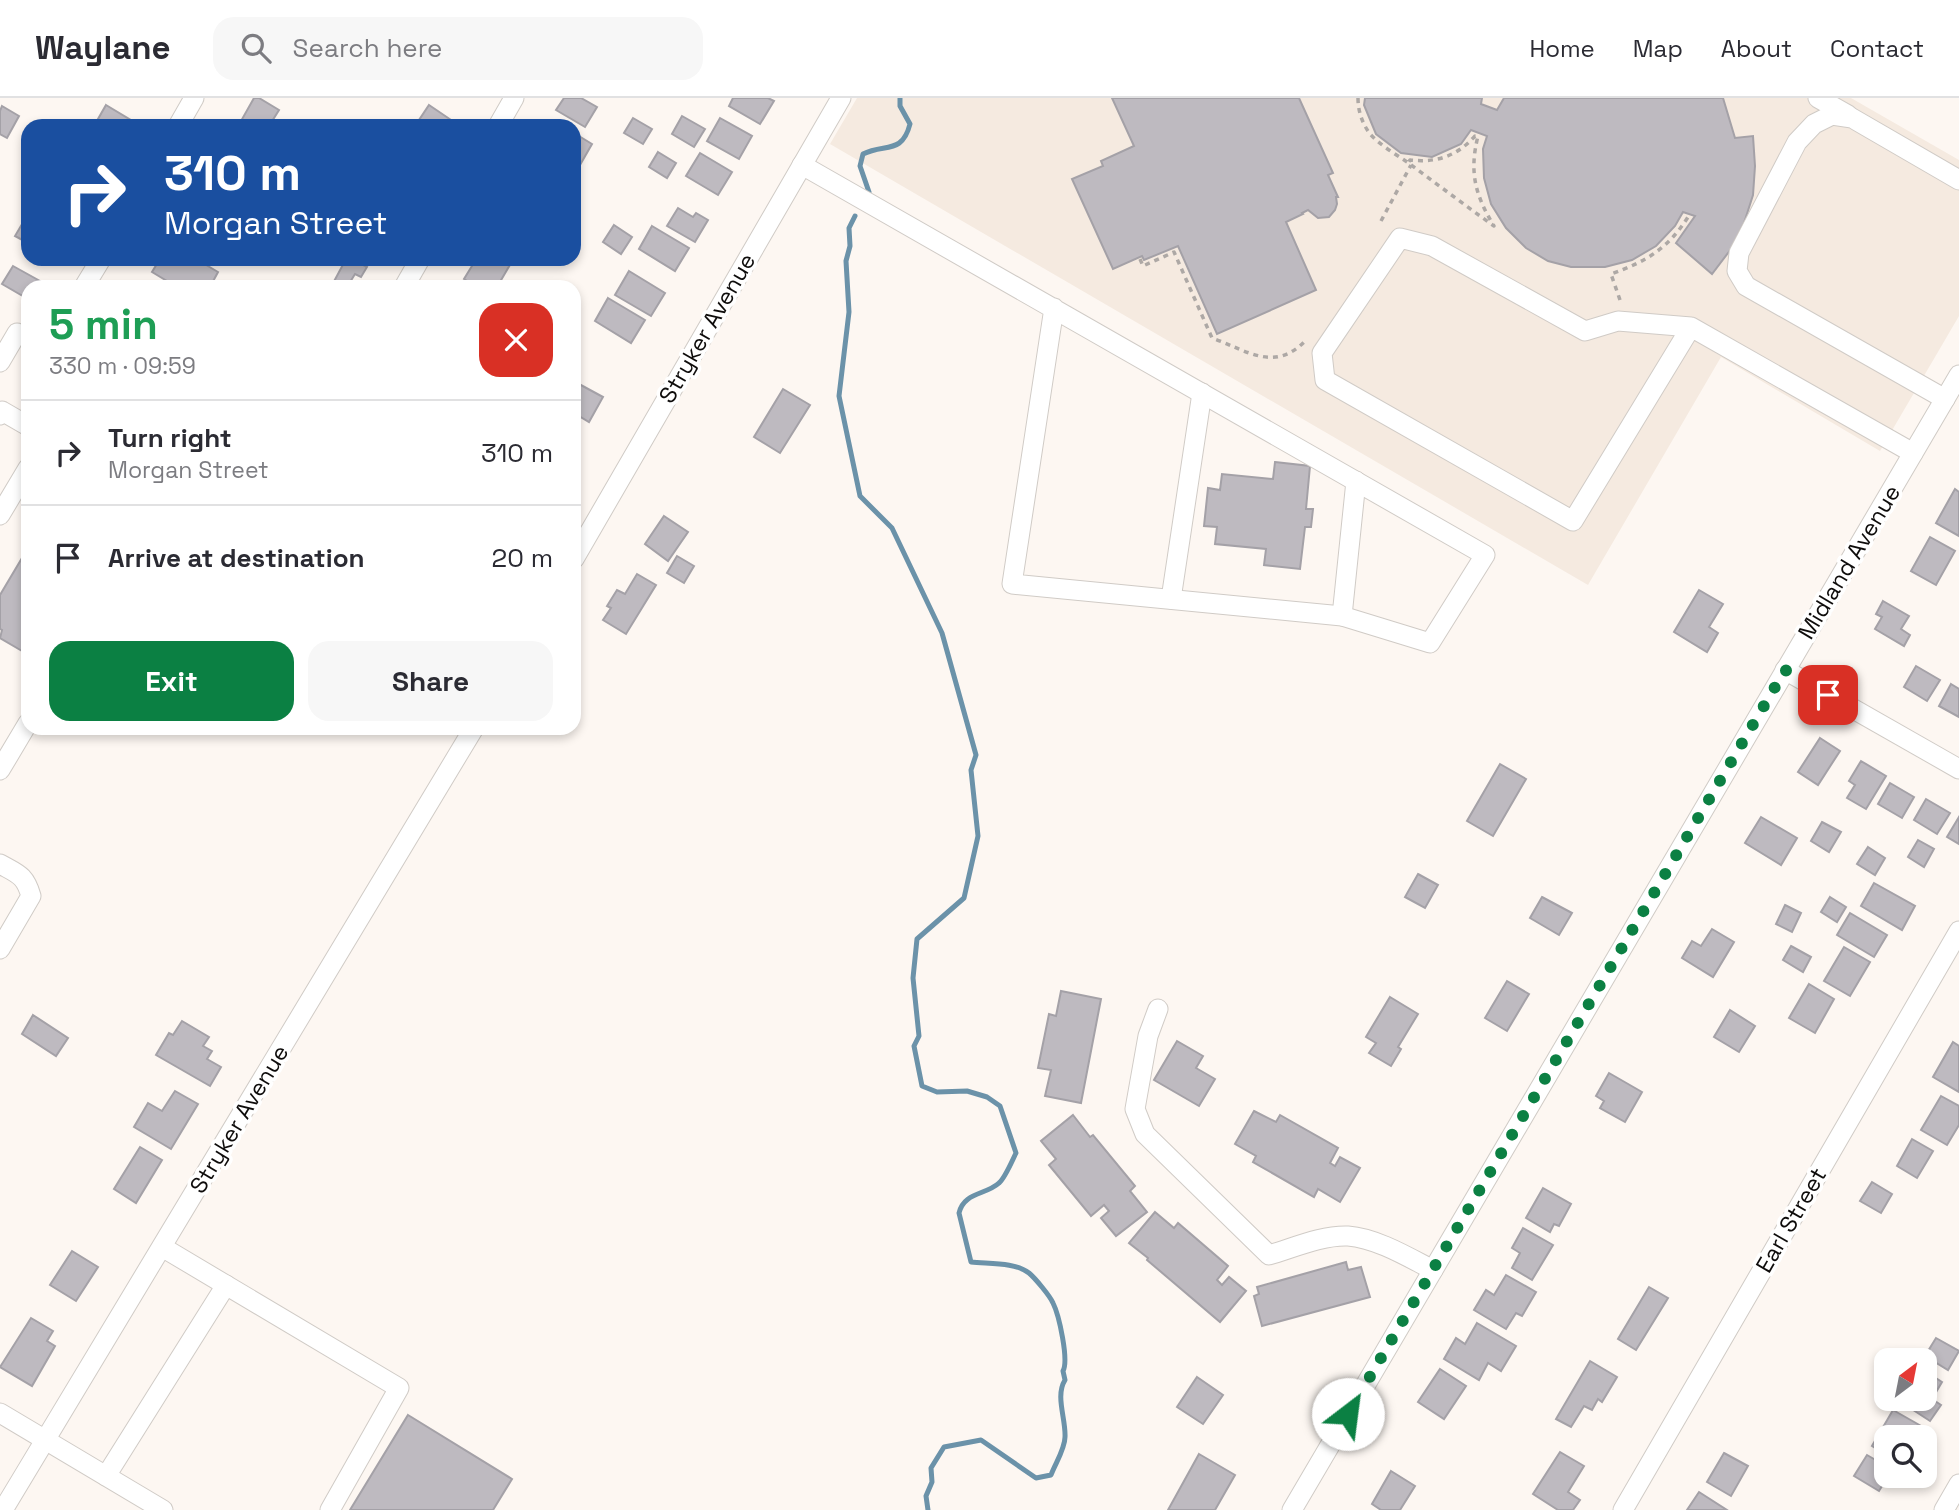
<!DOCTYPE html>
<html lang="en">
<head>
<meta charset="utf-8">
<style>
	:root { --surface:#fff; --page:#f7f7f7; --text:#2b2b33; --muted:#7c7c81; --line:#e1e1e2; --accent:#0b8043 }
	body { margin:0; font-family:"Space Grotesk",sans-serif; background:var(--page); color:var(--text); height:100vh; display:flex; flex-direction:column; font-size:26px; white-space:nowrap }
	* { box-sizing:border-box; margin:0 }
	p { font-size:23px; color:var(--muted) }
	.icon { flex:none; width:38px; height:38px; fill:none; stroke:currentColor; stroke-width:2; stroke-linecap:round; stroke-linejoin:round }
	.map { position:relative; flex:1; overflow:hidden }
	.drawer { position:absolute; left:21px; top:182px; width:560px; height:455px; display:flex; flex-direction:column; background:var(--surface); border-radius:21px; box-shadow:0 4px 10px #0003 }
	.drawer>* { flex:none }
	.top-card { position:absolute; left:21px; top:21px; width:560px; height:147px; border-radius:21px; box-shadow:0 4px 10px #0003; background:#1a4fa0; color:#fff; overflow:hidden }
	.needle { width:46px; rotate:32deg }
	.fabs { position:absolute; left:1874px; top:1250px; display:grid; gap:14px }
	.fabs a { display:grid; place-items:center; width:63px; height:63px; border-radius:14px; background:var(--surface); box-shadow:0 4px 10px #0003; font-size:35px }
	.pin { position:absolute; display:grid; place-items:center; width:60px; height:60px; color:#fff; margin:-30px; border-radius:14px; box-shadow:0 4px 10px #0006 }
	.me { position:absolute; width:77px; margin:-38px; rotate:30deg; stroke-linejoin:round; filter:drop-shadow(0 0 5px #0008) }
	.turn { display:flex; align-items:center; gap:24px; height:147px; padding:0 28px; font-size:32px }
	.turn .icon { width:91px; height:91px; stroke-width:2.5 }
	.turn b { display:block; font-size:49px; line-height:60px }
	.round { display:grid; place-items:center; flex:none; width:74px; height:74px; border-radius:21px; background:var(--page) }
	.head { display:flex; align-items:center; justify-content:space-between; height:119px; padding:0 28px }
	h1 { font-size:42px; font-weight:700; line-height:52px; color:#1e9e55 }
	.cta { display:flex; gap:14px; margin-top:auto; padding:14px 28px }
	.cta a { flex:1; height:80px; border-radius:21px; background:var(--accent); color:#fff; font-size:28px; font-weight:700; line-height:80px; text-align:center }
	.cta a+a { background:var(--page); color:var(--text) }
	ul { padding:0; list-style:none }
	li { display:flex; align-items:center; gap:21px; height:105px; padding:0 28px; border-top:2px solid var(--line) }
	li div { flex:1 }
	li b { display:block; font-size:26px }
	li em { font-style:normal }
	header { display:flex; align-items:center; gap:42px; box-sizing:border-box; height:98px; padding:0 35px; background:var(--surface); border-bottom:2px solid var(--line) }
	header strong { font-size:33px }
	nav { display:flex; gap:38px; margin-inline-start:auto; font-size:24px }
	.search { width:490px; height:63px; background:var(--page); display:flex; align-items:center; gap:18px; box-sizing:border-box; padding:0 24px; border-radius:21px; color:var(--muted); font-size:26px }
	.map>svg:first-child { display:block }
</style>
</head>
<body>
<header>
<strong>Waylane</strong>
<div class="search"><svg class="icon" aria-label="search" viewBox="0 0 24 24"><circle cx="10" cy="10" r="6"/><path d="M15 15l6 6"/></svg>Search here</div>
<nav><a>Home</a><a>Map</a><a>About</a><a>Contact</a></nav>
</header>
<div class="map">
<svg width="1959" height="1412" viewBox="0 0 1959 1412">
	<rect width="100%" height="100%" fill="#fdf7f2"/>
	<path fill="#f5eae0" d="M857,0h994l108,62v156l-79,135 -159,-94 -133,228 -758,-441z"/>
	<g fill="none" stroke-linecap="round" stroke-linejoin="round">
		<g stroke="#6b92a9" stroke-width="5">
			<path d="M869,94l-9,-26 3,-12c22,-11 39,1 47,-30l-10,-18v-8"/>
			<path d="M855,118l-6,12 1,18 -4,15 3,51 -10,84 21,100 32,32 50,105 34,122 -5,15 7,66 -14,62 -47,41 -4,39 6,58 -5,10 8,40 15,6 30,-1 20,6 13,9 16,47c-4,8 -11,25 -17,30 -13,12 -35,9 -40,30l12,49c18,2 44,0 58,11 6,5 21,23 24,30 6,12 16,57 10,68l2,9c-10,16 1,39 0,57 0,12 -10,27 -14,38l-15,3 -55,-38 -37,7 -13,21 1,14 -6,14 2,14"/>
		</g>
	</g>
	<g fill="#bebac0" stroke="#a4a1a7" stroke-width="2">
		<path d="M254,0h5l20,12 -10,16h-19l-9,-5z"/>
		<path d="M564,0h17l16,9 -12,20 -29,-17z"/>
		<path d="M733,0h35l6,3 -14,23 -31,-18z"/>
		<path d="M1112,0h187l34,75 -5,2 10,22h-2l1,7 -2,6 -6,7 -11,1 -10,-8 -6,3 1,1 -17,8 30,68 -99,44 -39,-88 -34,14 -2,-4 -29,13 -41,-90 31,-13 -2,-5 33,-15z"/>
		<path d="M1365,0h117l-1,6 16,6 7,-12h219l12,40 18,-2 2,30 -2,29 -9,28 -13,26 -19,25 -36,-31 19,-27 -12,-4 -8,14 -19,20 -24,14 -27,7h-34l-23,-6 -22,-13 -20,-20 -15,-24 -7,-26 -1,-29 4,-13 -16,-6 -10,14 -29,13 -31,-4 -25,-19 -12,-29z"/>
		<path d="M106,7l28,17 -2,4h-38z"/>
		<path d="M429,7l28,19 -1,2h-41z"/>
		<path d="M2,8l17,10 -12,22 -7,-4v-23z"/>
		<path d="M682,18l23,13 -11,18 -22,-13z"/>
		<path d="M633,20l19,11 -9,15 -19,-11z"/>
		<path d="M720,20l32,18 -13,23 -32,-18z"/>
		<path d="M574,35l18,11 -16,28 -2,-1z"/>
		<path d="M658,54l18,11 -9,15 -18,-11z"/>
		<path d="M700,55l32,19 -14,23 -32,-19z"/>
		<path d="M678,110l15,9 3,-4 12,7 -13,22 -28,-16z"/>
		<path d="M28,116v29l-13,-7z"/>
		<path d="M614,127l18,12 -11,17 -18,-12z"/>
		<path d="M652,128l37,22 -14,23 -36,-22z"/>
		<path d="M160,161h36l22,13 -8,15h-33l-25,-15z"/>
		<path d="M346,161h6l15,8 -6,10 -6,-3 -8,13h-16z"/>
		<path d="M483,161h22l6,4 -14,24h-27l2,-3 -8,-5 11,-18 5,3z"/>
		<path d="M13,168l36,20v1h-21v12l-26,-15z"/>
		<path d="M629,173l36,22 -14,23 -36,-21z"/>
		<path d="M608,200l37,22 -14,23 -36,-22z"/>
		<path d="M579,286l24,13 -14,25 -15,-9v-20z"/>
		<path d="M783,291l27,16 -30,48 -26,-16z"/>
		<path d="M1275,364l35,4 -4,43h7l-2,18h-6l-5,42 -36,-4 2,-16 -51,-5 2,-17 -13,-1 4,-38 12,2 2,-16 51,5z"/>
		<path d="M1955,391l4,3v44l-23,-13z"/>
		<path d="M664,418l24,16 -20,29 -23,-17z"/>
		<path d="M1930,439l25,14 -19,34 -25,-14z"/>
		<path d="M28,450v93l-6,10 -22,-13 2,-8 -2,-1v-34z"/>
		<path d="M677,458l17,10 -10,17 -17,-10z"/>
		<path d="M637,476l19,11 -30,49 -23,-14 8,-12 -4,-2 10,-16 8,4z"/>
		<path d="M1699,492l24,14 -14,23 9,6 -11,19 -33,-20z"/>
		<path d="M1883,503l26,15 -8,13 9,6 -6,11 -29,-17 7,-12 -6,-3z"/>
		<path d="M1916,568l24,14 -13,21 -23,-14z"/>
		<path d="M1951,586l8,5v28l-20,-11z"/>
		<path d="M1820,640l20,13 -22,34 -20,-13z"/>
		<path d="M1861,663l25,15 -20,33 -19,-11 8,-13 -6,-4z"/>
		<path d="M1500,666l26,15 -33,57 -26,-15z"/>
		<path d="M1890,685l24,14 -12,21 -24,-14z"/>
		<path d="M1926,701l24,14 -13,21 -23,-14z"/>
		<path d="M1761,719l36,21 -16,27 -36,-22z"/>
		<path d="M1959,719v27l-12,-7z"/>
		<path d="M1822,724l19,10 -12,20 -18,-11z"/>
		<path d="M1918,742l16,9 -10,18 -16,-10z"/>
		<path d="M1868,749l17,11 -10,17 -18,-11z"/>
		<path d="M1418,776l20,11 -13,23 -20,-11z"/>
		<path d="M1874,785l41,23 -13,24 -41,-24z"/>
		<path d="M1542,799l30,16 -13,22 -29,-17z"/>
		<path d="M1830,799l16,10 -9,15 -16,-10z"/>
		<path d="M1785,807l16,8 -9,19 -16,-8z"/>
		<path d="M1850,815l37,22 -13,22 -37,-22z"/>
		<path d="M1712,831l22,13 -21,35 -31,-19 10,-17 9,5z"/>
		<path d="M1791,848l20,11 -8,15 -20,-12z"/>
		<path d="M1844,849l26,15 -20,34 -26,-15z"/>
		<path d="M1507,883l22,13 -22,37 -22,-13z"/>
		<path d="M1809,886l25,15 -19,34 -26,-15z"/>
		<path d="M1061,893l40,8 -20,104 -36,-7 6,-26 -13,-2 11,-54 7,2z"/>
		<path d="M1390,899l28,17 -20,33 3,2 -10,17 -22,-13 7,-10 -10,-6z"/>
		<path d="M1730,912l25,16 -16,26 -25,-15z"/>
		<path d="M33,917l35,23 -12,18 -34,-22z"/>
		<path d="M182,923l27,16 -6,9 9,5 -5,8 14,8 -11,19 -54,-31 13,-22 4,2z"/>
		<path d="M1177,943l26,15 -7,12 19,11 -16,27 -45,-26z"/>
		<path d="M1953,944l6,4v46l-26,-15z"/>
		<path d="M1609,975l33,19 -17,30 -25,-14 4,-7 -8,-5z"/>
		<path d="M175,993l23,13 -27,45 -37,-22 14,-24 14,8z"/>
		<path d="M1941,998l18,10v19l-12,20 -26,-15z"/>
		<path d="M1254,1013l22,11 4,-7 58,33 -8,15 5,3 5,-9 20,11 -20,34 -22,-13 -4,8 -61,-35 3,-6 -21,-12z"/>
		<path d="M1073,1017l17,22 3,-2 42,51 -5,5 17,21 -31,24 -15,-18 8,-7 -5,-6 -13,11 -42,-51 7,-6 -15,-18z"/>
		<path d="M1912,1041l21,12 -16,27 -20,-12z"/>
		<path d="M140,1049l22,13 -26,43 -22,-14z"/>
		<path d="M1872,1084l20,12 -11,19 -21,-12z"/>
		<path d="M1543,1090l28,16 -12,22 -5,-2 -4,8 -24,-14z"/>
		<path d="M1155,1114l19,16 4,-5 50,43 -11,14 5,5 7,-8 17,14 -26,31 -73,-62 1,-2 -19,-15z"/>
		<path d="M1523,1130l30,17 -21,35 -20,-12 8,-15 -8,-5z"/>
		<path d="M72,1153l26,16 -22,34 -26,-16z"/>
		<path d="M1346,1164l2,8 13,-3 9,30 -108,29 -8,-30 5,-2 -2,-7z"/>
		<path d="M1506,1177l30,17 -14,24 -6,-3 -10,16 -32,-19 12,-20 8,5z"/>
		<path d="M1649,1189l19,11 -32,52 -18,-11z"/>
		<path d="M31,1220l22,13 -6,10 8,5 -23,40 -32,-19z"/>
		<path d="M1477,1225l39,23 -15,25 -13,-8 -9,17 -35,-21 12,-21 9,6z"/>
		<path d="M1936,1240l23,13 -11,19 -23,-14z"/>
		<path d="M1590,1263l27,16 -15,25 -4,-3 -6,11 -8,-4 -13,21 -15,-8z"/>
		<path d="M1440,1271l26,17 -22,33 -26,-17z"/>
		<path d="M1925,1273l17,11 -10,17 9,6 -11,16 -26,-17 4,-6h17z"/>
		<path d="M1197,1279l26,18 -20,29 -26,-17z"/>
		<path d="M1893,1312l37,21 -5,8v-2h-39v18l-14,-9z"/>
		<path d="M408,1317l104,64 -19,31h-143z"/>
		<path d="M1560,1354l24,14 -16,26 12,8 -7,10h-15l-25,-16z"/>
		<path d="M1724,1355l24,13 -17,30 -24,-14z"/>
		<path d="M1199,1356l36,21 -20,35h-47z"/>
		<path d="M1867,1357l19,11v9h3l-10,16 -25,-15z"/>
		<path d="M1391,1373l24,15 -15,24h-19l-9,-6z"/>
		<path d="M1699,1394l28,18h-40z"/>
	</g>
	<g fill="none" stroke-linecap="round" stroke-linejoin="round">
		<defs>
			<g id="minor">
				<path d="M1818,0l30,17"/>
				<path d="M178,28l16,-28"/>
				<path d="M498,28l16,-28"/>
				<path d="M802,67l683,390 -55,88 -88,-27 -330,-32 42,-276"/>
				<path d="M84,189l17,-28"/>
				<path d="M404,189l16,-28"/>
				<path d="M1691,229l-73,-6 -33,10 -153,-85 -32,-8 -78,115 3,27 248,141 118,-194 222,126"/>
				<path d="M0,264l17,-29"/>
				<path d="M1945,301l-199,-113 -9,-15 2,-18 58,-111 17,-18 18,-9 20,3 107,62"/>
				<path d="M0,317l2,-4 26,15"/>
				<path d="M0,417l28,-47"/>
				<path d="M574,461l267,-461"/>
				<path d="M1171,501l31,-206"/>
				<path d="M1342,518l14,-135"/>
				<path d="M1785,572l174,99"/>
				<path d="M0,672l28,-47"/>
				<path d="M0,766c18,10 25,11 31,32l-31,53"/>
				<path d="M1158,911l-10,27 -13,73 10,25 124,121c24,-7 53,-20 79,-19 28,2 60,21 85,34"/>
				<path d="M162,1149l237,141 -69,122"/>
				<path d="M0,1315l163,97"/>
				<path d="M106,1378l120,-191"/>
				<path d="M3,1412l471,-782"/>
				<path d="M1292,1412l667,-1135"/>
				<path d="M1623,1412l336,-579"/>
				<path d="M1944,1412l15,-26"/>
			</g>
		</defs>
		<use href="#minor" stroke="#d0cbc6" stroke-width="21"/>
		<g stroke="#ada8a5" stroke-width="3.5" stroke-dasharray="5 5" stroke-linecap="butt">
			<path d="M1358,0c0,13 4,25 12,36 11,12 27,21 40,30 28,21 56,42 84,62 -19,-31 -25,-54 -16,-90h-3c-18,20 -38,27 -65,24l-2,3"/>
			<path d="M1381,123l30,-56"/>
			<path d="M1140,161l3,7 31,-14 38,86c36,13 63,35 94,2"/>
			<path d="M1620,202l-9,-26c34,-12 57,-25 77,-57"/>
		</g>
		<use href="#minor" stroke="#fff" stroke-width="19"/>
	</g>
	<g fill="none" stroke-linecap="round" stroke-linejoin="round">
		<path stroke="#0b8043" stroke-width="12" stroke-dasharray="0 21.6" d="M1348,1316l437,-744 43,25"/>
	</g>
	<g text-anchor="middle" stroke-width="7" stroke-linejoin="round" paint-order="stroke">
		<g font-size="23" fill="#0e0c0b" stroke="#fff">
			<text transform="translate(707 230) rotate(-60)" y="8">Stryker Avenue</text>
			<text transform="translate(1849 464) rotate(-59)" y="8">Midland Avenue</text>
			<text transform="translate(239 1021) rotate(-59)" y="8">Stryker Avenue</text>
			<text transform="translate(1791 1122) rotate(-60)" y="8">Earl Street</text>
		</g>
	</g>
</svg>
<div class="fabs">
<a><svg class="needle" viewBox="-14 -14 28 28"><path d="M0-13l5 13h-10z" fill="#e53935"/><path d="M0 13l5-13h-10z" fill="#7c7c81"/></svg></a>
<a><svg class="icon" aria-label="search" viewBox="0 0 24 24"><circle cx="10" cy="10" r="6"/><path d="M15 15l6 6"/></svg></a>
</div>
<div class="pin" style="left:1828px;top:597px;background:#d93025"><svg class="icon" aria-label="arrive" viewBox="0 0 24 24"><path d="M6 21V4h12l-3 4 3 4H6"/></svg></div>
<svg class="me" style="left:1348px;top:1316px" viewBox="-20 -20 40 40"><circle r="19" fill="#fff"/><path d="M0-13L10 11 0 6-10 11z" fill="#0b8043"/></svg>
<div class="top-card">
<div class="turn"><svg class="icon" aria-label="right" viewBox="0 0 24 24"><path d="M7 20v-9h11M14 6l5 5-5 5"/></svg><div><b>310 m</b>Morgan Street</div></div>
</div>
<section class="drawer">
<div class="head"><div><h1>5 min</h1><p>330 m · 09:59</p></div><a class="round" style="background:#d93025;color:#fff"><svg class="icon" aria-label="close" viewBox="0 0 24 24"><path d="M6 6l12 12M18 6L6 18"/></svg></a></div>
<ul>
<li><svg class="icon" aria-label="right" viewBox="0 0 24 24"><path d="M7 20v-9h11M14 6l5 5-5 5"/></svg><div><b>Turn right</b><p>Morgan Street</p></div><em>310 m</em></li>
<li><svg class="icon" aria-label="arrive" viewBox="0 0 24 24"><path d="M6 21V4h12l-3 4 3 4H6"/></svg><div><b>Arrive at destination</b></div><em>20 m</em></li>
</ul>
<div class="cta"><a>Exit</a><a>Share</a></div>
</section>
</div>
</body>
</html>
